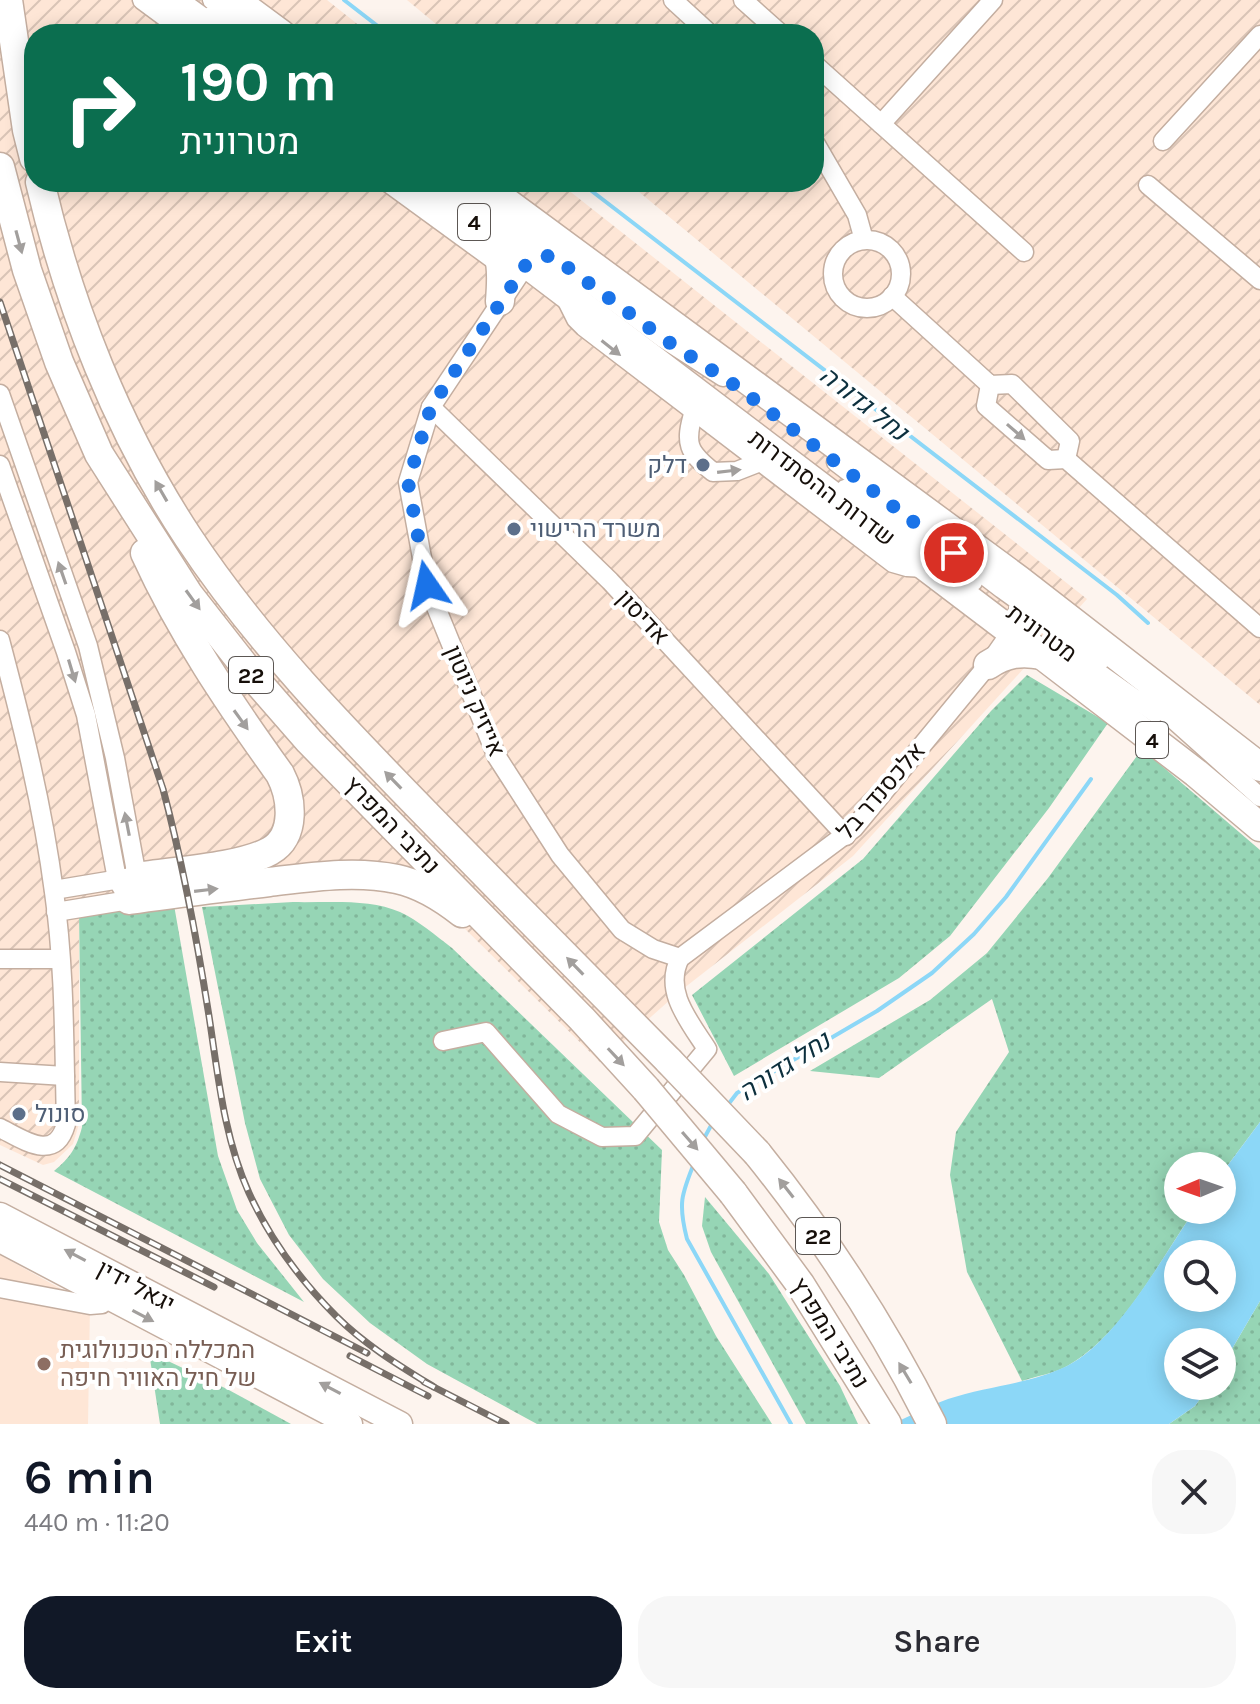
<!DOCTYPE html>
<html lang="en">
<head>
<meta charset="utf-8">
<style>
	:root { --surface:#fff; --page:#f7f7f7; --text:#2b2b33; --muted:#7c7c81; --accent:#111827 }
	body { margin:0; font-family:Karla,Heebo,sans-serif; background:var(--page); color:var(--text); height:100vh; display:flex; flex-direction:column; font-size:30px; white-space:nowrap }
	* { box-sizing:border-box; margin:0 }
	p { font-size:26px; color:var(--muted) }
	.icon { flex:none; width:44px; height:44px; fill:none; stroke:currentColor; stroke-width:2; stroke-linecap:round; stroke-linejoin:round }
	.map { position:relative; height:1424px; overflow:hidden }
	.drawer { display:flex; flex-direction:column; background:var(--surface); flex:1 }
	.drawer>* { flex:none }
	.banner { position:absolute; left:24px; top:24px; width:800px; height:168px; border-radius:32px; box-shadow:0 4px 20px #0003; background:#0b6e4f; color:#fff; overflow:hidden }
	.needle { width:52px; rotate:268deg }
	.buttons { position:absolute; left:1164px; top:1152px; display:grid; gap:16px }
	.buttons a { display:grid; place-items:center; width:72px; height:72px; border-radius:50%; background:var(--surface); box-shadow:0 4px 20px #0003; font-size:40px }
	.pin { position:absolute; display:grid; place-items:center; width:68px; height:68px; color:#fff; margin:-34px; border:4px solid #fff; border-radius:50%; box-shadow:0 2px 8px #0007 }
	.me { position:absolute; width:88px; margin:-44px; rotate:349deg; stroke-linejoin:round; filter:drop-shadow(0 0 6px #0008) }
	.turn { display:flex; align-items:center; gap:28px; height:168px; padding:0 24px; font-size:36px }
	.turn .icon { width:104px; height:104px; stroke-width:2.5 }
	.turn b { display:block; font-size:56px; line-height:68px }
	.round { display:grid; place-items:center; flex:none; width:84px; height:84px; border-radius:32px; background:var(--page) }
	.headline { display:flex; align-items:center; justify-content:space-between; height:136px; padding:0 24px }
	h1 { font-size:48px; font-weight:600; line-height:60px; color:var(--accent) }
	.button { display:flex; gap:16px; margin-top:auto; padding:16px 24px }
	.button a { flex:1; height:92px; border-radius:32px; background:var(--accent); color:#fff; font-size:32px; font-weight:600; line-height:92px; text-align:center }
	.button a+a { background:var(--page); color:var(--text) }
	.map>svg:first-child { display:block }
</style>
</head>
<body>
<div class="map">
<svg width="1260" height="1424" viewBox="0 0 1260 1424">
	<defs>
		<pattern id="industrial-furrows" width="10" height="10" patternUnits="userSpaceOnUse" patternTransform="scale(2)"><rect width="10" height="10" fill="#fee6d6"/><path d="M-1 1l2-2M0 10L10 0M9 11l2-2" fill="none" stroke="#d9c4b6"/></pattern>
		<pattern id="grass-dots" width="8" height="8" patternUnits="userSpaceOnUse" patternTransform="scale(2)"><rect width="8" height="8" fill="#96d5b5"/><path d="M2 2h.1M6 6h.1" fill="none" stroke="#81b69a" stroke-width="1.8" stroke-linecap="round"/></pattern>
	</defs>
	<rect width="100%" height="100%" fill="#fdf4ee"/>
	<path fill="#fee6d6" d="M0,1255l90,50 -2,119h-88z"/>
	<g fill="url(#industrial-furrows)">
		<path d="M0,0h327l43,34h-336v148h524l529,417 -234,257 -174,136 -79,70 -146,-144 -35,-20 -52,-8 -75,-1 -72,14 -141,10v211l-6,20 -19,18 -11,3 -43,-20z"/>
		<path d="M407,0h853v705l-633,-523h187v-148h-366z"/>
	</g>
	<g fill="url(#grass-dots)">
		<path d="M1027,675l81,48 -59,85 -99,128 -51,42 -165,98 -42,-81 171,-136 128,-148z"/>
		<path d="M1142,749l118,101v272l-38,51v-7h-44v44h17c-37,52 -69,121 -126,155 -13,8 -32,11 -47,16l-55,-109 -17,-97 6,-43 53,-80 -17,-53 -113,79 -69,-7 120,-71 57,-47 61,-75z"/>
		<path d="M293,902c34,1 76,-4 107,10 19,9 35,23 52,36l210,202 -3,72 9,28 16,25 32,61 56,88h-235l-110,-60 -57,-41 -47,-44 -34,-44 -29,-56 -15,-56 -43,-216z"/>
		<path d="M174,905l44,251 19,54 20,33 47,59 -250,-131c16,-13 23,-24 28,-44l-3,-214z"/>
		<path d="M705,1197l64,77 71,112 18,38h-52l-95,-172 -9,-26z"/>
		<path d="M1260,1301v123h-91l26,-18 14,-20h13v-20z"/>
		<path d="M149,1352l78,37 64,35h-131z"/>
	</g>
	<path fill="#8cd7f7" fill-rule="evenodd" d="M1260,1122v179l-38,65v-24h-44v44h31l-14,20 -26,18h-277c18,-8 37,-18 56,-25 39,-13 82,-15 119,-33 51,-26 95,-109 128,-156h27v-37zM1178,1254h44v44h-44z"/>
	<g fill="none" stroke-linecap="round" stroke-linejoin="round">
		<g stroke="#8cd7f7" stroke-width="4">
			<path d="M344,0l44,34"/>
			<path d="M580,182l537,413 31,28"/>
			<path d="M727,1106l10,-13 140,-82 55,-38 42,-39 32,-37 85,-118"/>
			<path d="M702,1142l11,-20"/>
			<path d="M695,1161c-14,34 -17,43 -8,78l104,185"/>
		</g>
		<defs>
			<g id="minor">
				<path d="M142,0l46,34"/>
				<path d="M212,0l34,25"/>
				<path d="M673,0l37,34"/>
				<path d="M743,0l38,34"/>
				<path d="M211,16l24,18"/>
				<path d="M814,64l210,188"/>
				<path d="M881,124l112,-124"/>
				<path d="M814,141l43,74 7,25"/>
				<path d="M1163,141l97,-106"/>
				<path d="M387,182l114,83"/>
				<path d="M454,182l210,157 59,38"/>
				<path d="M1148,185l112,95"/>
				<circle cx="867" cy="274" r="34"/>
				<path d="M534,259l-7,4 -96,144 -23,75 19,103 70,172 63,98 62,75 31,19 27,9"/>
				<path d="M892,296l98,89 22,-1 58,57 -4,18"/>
				<path d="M566,299l10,20 8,8 309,236 14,4 18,1"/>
				<path d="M990,385l-4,21 62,54 18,-1 194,169"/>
				<path d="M0,394l88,252 27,112 22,119 -2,9"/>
				<path d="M431,407l179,174 236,255"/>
				<path d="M694,411c-10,33 -6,41 19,61l24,-1 23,-9"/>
				<path d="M836,462l166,127 99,71"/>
				<path d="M0,465l66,187 20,63 31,164 12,21"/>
				<path d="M845,489l128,93"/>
				<path d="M0,640c22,83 43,167 54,252 11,76 10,155 12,232 -11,39 -42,16 -66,4"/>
				<path d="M1065,649l90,64"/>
				<path d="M1146,695l114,102"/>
				<path d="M54,890l72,-12"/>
				<path d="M56,912l73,-12"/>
				<path d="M0,959h60"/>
				<path d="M443,1041l43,-9 72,82 44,23 33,-1 72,-87c-18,-28 -44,-58 -27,-91l174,-130 134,-163 23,-33 8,-24 2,-16"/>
				<path d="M0,1072l65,4"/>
				<path d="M0,1288l90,17 12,-1 6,-6"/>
			</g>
			<g id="major">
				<path d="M0,1215l400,209"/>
				<path d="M0,1240l350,184"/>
			</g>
			<g id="highway">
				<path d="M8,0l19,130 7,28"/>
				<path d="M171,0l47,34"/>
				<path d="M235,0l46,34"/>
				<path d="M0,167l27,103 32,92 40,92 90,141 65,83 55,63 273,278 64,70"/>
				<path d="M40,182c29,124 78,249 148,355 68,103 154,191 240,279 80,82 161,164 241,245"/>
				<path d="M419,182l623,473 154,118 64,54"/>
				<path d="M479,182l540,398 241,187"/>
				<path d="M489,234c14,20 13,43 11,67"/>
				<path d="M988,665c18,-12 33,-14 54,-10"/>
				<path d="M137,877c35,-6 102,-9 133,-26 27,-15 22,-54 10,-77 -51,-71 -99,-142 -135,-221"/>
				<path d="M129,900c47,-7 93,-12 140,-18 42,-5 86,-12 128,-3 23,5 46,19 65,34"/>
				<path d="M757,1153c66,82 128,177 175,271"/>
				<path d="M733,1193l67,91 87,140"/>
			</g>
		</defs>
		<use href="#minor" stroke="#c4aea0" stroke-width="21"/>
		<use href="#major" stroke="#c4aea0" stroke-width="27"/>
		<use href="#highway" stroke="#c4aea0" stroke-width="31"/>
		<use href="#minor" stroke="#fff" stroke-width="18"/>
		<use href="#major" stroke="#fff" stroke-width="24"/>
		<use href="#highway" stroke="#fff" stroke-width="28"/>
		<defs>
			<g id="rail">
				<path d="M0,302l163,487c20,75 34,151 46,227 9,59 15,122 40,177 21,46 52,88 87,123 29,29 64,50 98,71"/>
				<path d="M0,1165l367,188"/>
				<path d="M0,1179l214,108"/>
				<path d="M350,1356l78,40"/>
				<path d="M424,1382l82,42"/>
			</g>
		</defs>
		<use href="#rail" stroke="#776f69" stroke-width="7"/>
		<use href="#rail" stroke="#fff" stroke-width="4" stroke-dasharray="12" stroke-linecap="butt"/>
		<defs>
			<g id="highway-bridge">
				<path d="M669,1061l88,92"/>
				<path d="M646,1089l87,104"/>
			</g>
		</defs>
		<use href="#highway-bridge" stroke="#c4aea0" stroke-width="31" stroke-linecap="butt"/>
		<use href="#highway-bridge" stroke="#fff" stroke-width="28"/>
	</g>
	<defs><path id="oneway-solid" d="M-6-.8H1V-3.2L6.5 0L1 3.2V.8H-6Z" transform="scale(2)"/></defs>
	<g fill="#a29f9d">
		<use href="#oneway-solid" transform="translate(19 242) rotate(75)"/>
		<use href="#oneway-solid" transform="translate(611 348) rotate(38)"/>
		<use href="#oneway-solid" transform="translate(1016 432) rotate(41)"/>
		<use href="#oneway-solid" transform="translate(729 471) rotate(-7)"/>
		<use href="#oneway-solid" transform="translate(161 491) rotate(-120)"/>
		<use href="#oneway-solid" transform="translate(62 573) rotate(-109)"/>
		<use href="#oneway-solid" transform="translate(193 600) rotate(54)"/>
		<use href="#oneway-solid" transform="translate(72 671) rotate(73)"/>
		<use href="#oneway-solid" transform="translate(241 720) rotate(54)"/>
		<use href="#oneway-solid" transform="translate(393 780) rotate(-134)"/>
		<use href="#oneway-solid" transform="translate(127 824) rotate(-101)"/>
		<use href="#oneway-solid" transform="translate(206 890) rotate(-7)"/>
		<use href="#oneway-solid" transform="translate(575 966) rotate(-134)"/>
		<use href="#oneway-solid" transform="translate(616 1057) rotate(47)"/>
		<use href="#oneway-solid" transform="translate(690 1141) rotate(49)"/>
		<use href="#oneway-solid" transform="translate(786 1188) rotate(-128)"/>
		<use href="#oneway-solid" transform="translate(75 1255) rotate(-152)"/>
		<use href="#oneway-solid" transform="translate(143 1316) rotate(28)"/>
		<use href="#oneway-solid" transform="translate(905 1373) rotate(-121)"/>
		<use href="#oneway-solid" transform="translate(330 1388) rotate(-152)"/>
	</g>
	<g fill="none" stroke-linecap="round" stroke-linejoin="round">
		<path stroke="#1a73e8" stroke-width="14" stroke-dasharray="0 25.2" d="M427,585l-19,-103 23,-75 96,-144 24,-8 113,84 75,49 215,165"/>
	</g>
	<g fill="#5c6f8a" stroke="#fff" stroke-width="3">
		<circle cx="703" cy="465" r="8"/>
		<circle cx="514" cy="529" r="8"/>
		<circle cx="19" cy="1114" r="8"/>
	</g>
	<circle fill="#8d6e63" stroke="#fff" stroke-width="3" cx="44" cy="1364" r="8"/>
	<g text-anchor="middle" stroke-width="8" stroke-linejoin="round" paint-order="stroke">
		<g fill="#fff" stroke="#5c5754" stroke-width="2">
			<rect x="458" y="204" width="32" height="36" rx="6"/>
			<rect x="229" y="657" width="44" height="36" rx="6"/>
			<rect x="1136" y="722" width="32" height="36" rx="6"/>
			<rect x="796" y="1218" width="44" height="36" rx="6"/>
		</g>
		<g font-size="22" font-weight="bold" fill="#160f0a">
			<text x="474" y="230">4</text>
			<text x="251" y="683">22</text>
			<text x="1152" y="748">4</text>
			<text x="818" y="1244">22</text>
		</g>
		<g font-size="24" fill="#4e5e75" stroke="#fff" text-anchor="start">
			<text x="687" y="473" text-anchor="end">דלק</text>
			<text x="530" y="537">משרד הרישוי</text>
			<text x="35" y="1122">סונול</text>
		</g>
		<g font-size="24" fill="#160f0a" stroke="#fff">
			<text transform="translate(822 488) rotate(37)" y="8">שדרות ההסתדרות</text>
			<text transform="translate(643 617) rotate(47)" y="8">אדיסון</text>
			<text transform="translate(1042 633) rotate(36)" y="8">מטרונית</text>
			<text transform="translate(475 701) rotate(67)" y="8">אייזיק ניוטון</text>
			<text transform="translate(881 791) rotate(-49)" y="8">אלכסנדר בל</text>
			<text transform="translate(392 825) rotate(46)" y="8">נתיבי המפרץ</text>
			<text transform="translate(136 1286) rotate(28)" y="8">יגאל ידין</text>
			<text transform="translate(830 1333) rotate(58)" y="8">נתיבי המפרץ</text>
		</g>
		<g font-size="24" fill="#785e54" stroke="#fff" text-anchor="start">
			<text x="60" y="1358">המכללה הטכנולוגית<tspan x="60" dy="28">של חיל האוויר חיפה</tspan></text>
		</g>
		<g font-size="26" font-style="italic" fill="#0c2f3d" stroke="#fff">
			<text transform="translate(864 403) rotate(38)" y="9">נחל גדורה</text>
			<text transform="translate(784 1066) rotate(-33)" y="9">נחל גדורה</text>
		</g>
	</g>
</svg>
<div class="buttons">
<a><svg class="needle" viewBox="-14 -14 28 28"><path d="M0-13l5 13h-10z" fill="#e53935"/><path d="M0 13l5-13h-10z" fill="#7c7c81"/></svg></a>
<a><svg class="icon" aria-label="search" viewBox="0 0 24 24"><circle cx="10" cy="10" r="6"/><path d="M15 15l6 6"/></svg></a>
<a><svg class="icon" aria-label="layers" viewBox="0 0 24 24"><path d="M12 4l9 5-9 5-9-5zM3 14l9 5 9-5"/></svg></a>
</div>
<div class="pin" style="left:954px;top:553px;background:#d93025"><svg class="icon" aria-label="arrive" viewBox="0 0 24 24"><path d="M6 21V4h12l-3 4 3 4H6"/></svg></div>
<svg class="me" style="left:427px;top:585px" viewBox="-20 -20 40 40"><path d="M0-17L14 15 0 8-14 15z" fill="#1a73e8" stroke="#fff" stroke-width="4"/></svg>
<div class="banner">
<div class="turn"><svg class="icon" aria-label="right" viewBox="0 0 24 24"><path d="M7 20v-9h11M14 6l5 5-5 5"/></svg><div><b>190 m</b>מטרונית</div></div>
</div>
</div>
<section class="drawer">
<div class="headline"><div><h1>6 min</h1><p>440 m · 11:20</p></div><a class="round"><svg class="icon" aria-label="close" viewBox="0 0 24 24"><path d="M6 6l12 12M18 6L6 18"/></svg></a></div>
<div class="button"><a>Exit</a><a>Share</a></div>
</section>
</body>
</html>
